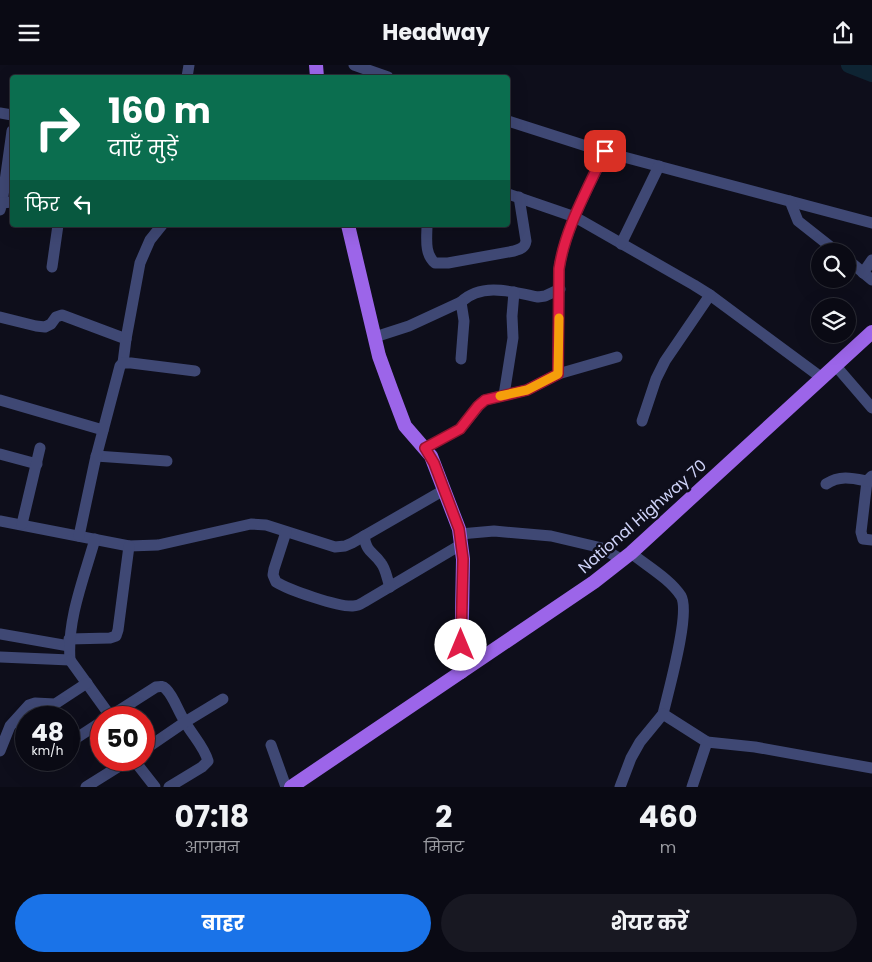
<!DOCTYPE html>
<html lang="hi">
<head>
<meta charset="utf-8">
<style>
	:root { --surface:#0a0a14; --page:#181822; --text:#f1f3f6; --muted:#999aa0; --line:#2a2b34; --accent:#1a73e8 }
	body { margin:0; font-family:Poppins,"Noto Sans Devanagari",sans-serif; background:var(--page); color:var(--text); height:100vh; display:flex; flex-direction:column; font-size:19px; white-space:nowrap }
	* { box-sizing:border-box; margin:0 }
	p { font-size:16px; color:var(--muted) }
	.icon { flex:none; width:28px; height:28px; fill:none; stroke:currentColor; stroke-width:2; stroke-linecap:round; stroke-linejoin:round }
	.map { position:relative; height:722px; overflow:hidden }
	.drawer { display:flex; flex-direction:column; background:var(--surface); flex:1 }
	.drawer>* { flex:none }
	.guide { position:absolute; left:10px; top:10px; width:500px; height:152px; border-radius:5px; box-shadow:0 5px 20px #0002,0 0 0 1px var(--line); background:#0b6e4f; color:#fff; overflow:hidden }
	.buttons { position:absolute; left:811px; top:178px; display:grid; gap:10px }
	.buttons a { display:grid; place-items:center; width:45px; height:45px; border-radius:50%; background:var(--surface); box-shadow:0 5px 20px #0002,0 0 0 1px var(--line); font-size:25px }
	.speed { position:absolute; left:15px; top:641px; display:flex; gap:10px; font-size:25px; font-weight:700; text-align:center }
	.speed>* { display:grid; place-content:center; width:65px; height:65px; border-radius:50%; background:var(--surface); box-shadow:0 5px 20px #0002,0 0 0 1px var(--line); line-height:1 }
	.speed small { font-size:12px; font-weight:400 }
	.speed .limit { border:8px solid #d22; background:#fff; color:#111 }
	.pin { position:absolute; display:grid; place-items:center; width:42px; height:42px; color:#fff; margin:-21px; border-radius:10px; box-shadow:0 2px 8px #0006 }
	.me { position:absolute; width:55px; margin:-28px; rotate:0deg; stroke-linejoin:round; filter:drop-shadow(0 0 4px #0008) }
	.turn { display:flex; align-items:center; gap:18px; height:105px; padding:0 15px; font-size:22px }
	.turn .icon { width:65px; height:65px; stroke-width:2.5 }
	.turn b { display:block; font-size:35px; line-height:42px }
	.then { display:flex; align-items:center; height:48px; padding:0 15px; background:#0003; gap:10px; font-size:19px }
	.eta { display:flex; justify-content:space-evenly; align-items:center; height:85px; text-align:center }
	.eta b { font-size:30px; font-weight:700; line-height:35px }
	.cta { display:flex; gap:10px; margin-top:auto; padding:10px 15px }
	.cta a { flex:1; height:58px; border-radius:30px; background:var(--accent); color:#fff; font-size:20px; font-weight:700; line-height:58px; text-align:center }
	.cta a+a { background:var(--page); color:var(--text) }
	header { display:flex; justify-content:space-between; align-items:center; height:65px; padding:0 15px; background:var(--surface); font-size:22px; font-weight:700 }
	.map>svg:first-child { display:block }
</style>
</head>
<body>
<header><svg class="icon" aria-label="menu" viewBox="0 0 24 24"><path d="M4 6h16M4 12h16M4 18h16"/></svg>Headway<svg class="icon" aria-label="share" viewBox="0 0 24 24"><path d="M12 15V3M7 8l5-5 5 5M5 13v7h14v-7"/></svg></header>
<div class="map">
<svg width="872" height="722" viewBox="0 0 872 722">
	<rect width="100%" height="100%" fill="#0e0e1b"/>
	<g fill="none" stroke-linecap="round" stroke-linejoin="round">
		<path stroke="#0e2433" stroke-width="16" d="M849,0l23,9"/>
		<g stroke="#3f4874" stroke-width="11">
			<path d="M354,0l34,12"/>
			<path d="M187,12l2,-12"/>
			<path d="M0,48l12,2"/>
			<path d="M508,56l97,31 267,71"/>
			<path d="M508,129l67,23 119,68 16,10 112,83"/>
			<path d="M790,136l8,20 38,30"/>
			<path d="M2,138l10,-72"/>
			<path d="M0,145l2,-7 10,-1"/>
			<path d="M427,160c0,12 -3,29 8,38h13l66,-12c6,-2 11,-3 12,-10l-7,-44"/>
			<path d="M621,179l38,-78"/>
			<path d="M848,195l24,20"/>
			<path d="M52,202l6,-42"/>
			<path d="M863,208l9,-13"/>
			<path d="M461,237c21,-20 52,-10 77,-5l7,-1 15,-7"/>
			<path d="M0,252l36,9 9,1 6,-3 5,-7 6,-2 64,24"/>
			<path d="M375,272l34,-11 52,-24 3,19 -3,38"/>
			<path d="M123,298l3,-24 14,-76 10,-23 12,-15"/>
			<path d="M835,300l37,43"/>
			<path d="M558,309l1,-105c6,-41 29,-80 46,-117"/>
			<path d="M504,330l9,-57 -1,-22 2,-24"/>
			<path d="M0,335l103,30"/>
			<path d="M642,356l14,-42 9,-18 45,-66"/>
			<path d="M425,383l35,-19 21,-26 4,-3 42,-10 31,-16 59,-17"/>
			<path d="M0,389l37,10"/>
			<path d="M96,391l71,5"/>
			<path d="M872,416h-5l-6,51 2,7 9,1"/>
			<path d="M826,419c14,-9 26,-6 41,-3l5,-5"/>
			<path d="M0,456l129,25 29,-1 93,-21 15,1 69,22 10,-1 7,-3 92,-53"/>
			<path d="M22,459l18,-76"/>
			<path d="M286,467l-12,37 -1,6 3,7c13,8 62,25 77,24 4,0 8,-2 11,-4l98,-58"/>
			<path d="M460,469l34,-3 57,5 51,12 20,12"/>
			<path d="M79,471l16,-75 25,-95 3,-3h8l64,8"/>
			<path d="M364,471c3,18 9,15 17,27 5,6 6,16 9,24"/>
			<path d="M631,488c16,13 39,26 50,43 10,17 -13,96 -18,118"/>
			<path d="M0,569l69,12"/>
			<path d="M69,574l41,-1 6,-2 2,-6 11,-84"/>
			<path d="M0,592l70,3c-3,-41 14,-82 25,-121"/>
			<path d="M70,595l41,57"/>
			<path d="M109,652l47,-30c5,-1 7,-1 10,2 8,8 12,22 18,31 7,14 20,26 24,41l-6,6 -33,20"/>
			<path d="M69,678l32,-21"/>
			<path d="M271,680l15,42"/>
			<path d="M144,685l41,-28 38,-23"/>
			<path d="M0,686l10,-25 19,-21 6,-2 20,1 32,-21"/>
			<path d="M134,695l21,27"/>
			<path d="M86,722l43,-27"/>
			<path d="M620,722l11,-29 9,-16 23,-28 44,28"/>
			<path d="M692,722l15,-45 48,5 117,21"/>
		</g>
		<g stroke="#9c65e9" stroke-width="14">
			<path d="M316,0l1,12"/>
			<path d="M348,160l31,131 12,33 14,37 26,30 28,73 4,30 -2,113"/>
			<path d="M291,722l303,-205 37,-29 241,-221"/>
		</g>
	</g>
	<g fill="none" stroke-linecap="round" stroke-linejoin="round">
		<defs>
			<path id="route" d="M461,580l2,-86 -4,-30 -25,-66 -9,-15 35,-19 18,-23 7,-6 42,-10 31,-16 1,-105c6,-41 29,-80 46,-118"/>
		</defs>
		<use href="#route" stroke="#92132f" stroke-width="12"/>
		<use href="#route" stroke="#e11d48" stroke-width="9"/>
		<path stroke="#f59e0b" stroke-width="9" d="M500,331l27,-6 31,-16 1,-56"/>
	</g>
	<g text-anchor="middle" stroke-width="5" stroke-linejoin="round" paint-order="stroke">
		<g font-size="16" fill="#cfd3f8" stroke="#0e0e1b">
			<text transform="translate(642 451) rotate(-41)" y="6">National Highway 70</text>
		</g>
	</g>
</svg>
<div class="buttons">
<a><svg class="icon" aria-label="search" viewBox="0 0 24 24"><circle cx="10" cy="10" r="6"/><path d="M15 15l6 6"/></svg></a>
<a><svg class="icon" aria-label="layers" viewBox="0 0 24 24"><path d="M12 4l9 5-9 5-9-5zM3 14l9 5 9-5"/></svg></a>
</div>
<div class="speed"><div>48<small>km/h</small></div><div class="limit">50</div></div>
<div class="pin" style="left:605px;top:86px;background:#d93025"><svg class="icon" aria-label="arrive" viewBox="0 0 24 24"><path d="M6 21V4h12l-3 4 3 4H6"/></svg></div>
<svg class="me" style="left:461px;top:580px" viewBox="-20 -20 40 40"><circle r="19" fill="#fff"/><path d="M0-13L10 11 0 6-10 11z" fill="#e11d48"/></svg>
<div class="guide">
<div class="turn"><svg class="icon" aria-label="right" viewBox="0 0 24 24"><path d="M7 20v-9h11M14 6l5 5-5 5"/></svg><div><b>160 m</b>दाएँ मुड़ें</div></div>
<div class="then">फिर<svg class="icon" aria-label="left" viewBox="0 0 24 24"><path d="M17 20v-9H6M10 6l-5 5 5 5"/></svg></div>
</div>
</div>
<section class="drawer">
<div class="eta">
<div><b>07:18</b><p>आगमन</p></div>
<div><b>2</b><p>मिनट</p></div>
<div><b>460</b><p>m</p></div>
</div>
<div class="cta"><a>बाहर</a><a>शेयर करें</a></div>
</section>
</body>
</html>
